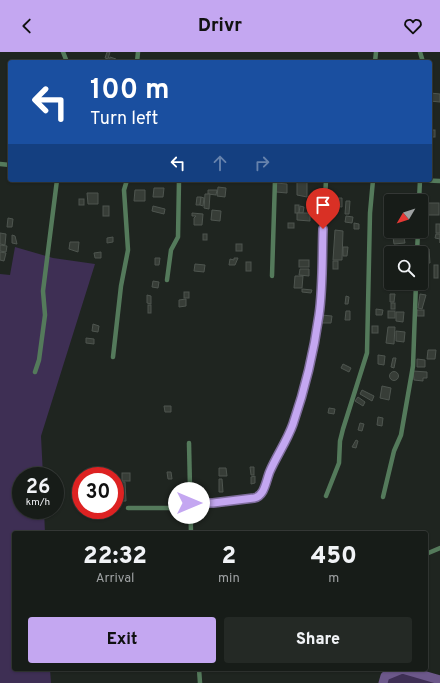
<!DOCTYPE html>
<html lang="en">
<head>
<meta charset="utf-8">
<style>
	:root { --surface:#171c18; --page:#242925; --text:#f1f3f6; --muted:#9ea1a2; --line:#363a37; --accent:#c4a7f1 }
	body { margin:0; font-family:Overpass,sans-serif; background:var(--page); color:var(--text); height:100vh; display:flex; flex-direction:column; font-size:15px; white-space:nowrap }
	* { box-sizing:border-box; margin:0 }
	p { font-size:13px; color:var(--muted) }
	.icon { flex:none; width:22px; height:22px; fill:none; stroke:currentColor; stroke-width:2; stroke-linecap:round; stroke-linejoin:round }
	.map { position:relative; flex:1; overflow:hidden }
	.details { position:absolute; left:12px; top:479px; width:416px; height:140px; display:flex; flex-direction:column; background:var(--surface); border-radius:4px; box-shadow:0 1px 3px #0004,0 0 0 1px var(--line) }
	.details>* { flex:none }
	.banner { position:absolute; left:8px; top:8px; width:424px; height:122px; border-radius:4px; box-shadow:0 1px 3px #0004,0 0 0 1px var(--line); background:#1a4fa0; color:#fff; overflow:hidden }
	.needle { width:26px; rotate:231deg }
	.fabs { position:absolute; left:384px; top:142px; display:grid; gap:8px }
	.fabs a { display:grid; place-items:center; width:44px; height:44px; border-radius:4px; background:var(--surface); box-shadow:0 1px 3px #0004,0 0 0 1px var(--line); font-size:20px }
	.speed { position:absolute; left:12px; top:415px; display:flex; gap:8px; font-size:20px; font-weight:700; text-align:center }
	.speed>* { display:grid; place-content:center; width:52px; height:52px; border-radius:50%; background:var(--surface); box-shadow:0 1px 3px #0004,0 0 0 1px var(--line); line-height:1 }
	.speed small { font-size:10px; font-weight:400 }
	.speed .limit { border:6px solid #d22; background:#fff; color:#111 }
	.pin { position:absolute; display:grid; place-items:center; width:34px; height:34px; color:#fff; margin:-41px -17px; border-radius:50% 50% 50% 0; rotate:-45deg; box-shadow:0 0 4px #0007 }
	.pin .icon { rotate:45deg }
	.me { position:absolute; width:44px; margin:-22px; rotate:90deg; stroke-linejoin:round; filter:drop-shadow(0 0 3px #0008) }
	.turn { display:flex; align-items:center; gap:14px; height:84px; padding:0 16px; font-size:18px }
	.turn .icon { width:52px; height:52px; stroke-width:2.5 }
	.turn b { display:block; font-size:28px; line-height:34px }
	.lanes { display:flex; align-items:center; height:38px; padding:0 16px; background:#0003; justify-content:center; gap:20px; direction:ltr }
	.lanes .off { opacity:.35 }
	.eta { display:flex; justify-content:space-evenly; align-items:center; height:68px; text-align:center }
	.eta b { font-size:24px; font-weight:800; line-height:28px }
	.action { display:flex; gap:8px; margin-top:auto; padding:8px 16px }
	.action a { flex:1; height:46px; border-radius:4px; background:var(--accent); color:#111; font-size:16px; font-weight:800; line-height:46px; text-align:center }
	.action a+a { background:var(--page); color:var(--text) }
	header { display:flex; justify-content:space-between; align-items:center; height:52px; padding:0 16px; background:var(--accent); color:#111; font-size:18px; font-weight:800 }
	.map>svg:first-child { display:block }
</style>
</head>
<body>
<header><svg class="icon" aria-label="back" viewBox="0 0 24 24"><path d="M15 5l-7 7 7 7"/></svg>Drivr<svg class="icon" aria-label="heart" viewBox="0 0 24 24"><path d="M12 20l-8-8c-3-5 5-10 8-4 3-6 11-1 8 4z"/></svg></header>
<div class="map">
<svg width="440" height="631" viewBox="0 0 440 631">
	<rect width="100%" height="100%" fill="#1f2520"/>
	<g fill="#3e2f54">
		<path d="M15,195l38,11 42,6 -54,172 2,40h-22v34h23l1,23h-31v136h36l1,14h-51v-409l10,1z"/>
		<path d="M402,617l38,11v3h-57l2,-7z"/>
	</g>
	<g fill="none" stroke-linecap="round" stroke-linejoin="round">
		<path stroke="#6c588a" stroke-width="9" d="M383,631l2,-7 17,-7 38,11"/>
	</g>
	<g fill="#373d37" stroke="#4e554f">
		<path d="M107,0h3l-2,7 -3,-1z"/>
		<path d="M110,5l6,2 -1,3h-6z"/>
		<path d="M430,41l10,1v8l-10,-1z"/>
		<rect x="430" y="78" width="5" height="7"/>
		<path d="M297,129l10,1v15l-10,-2z"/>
		<path d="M276,131l11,1v9l-11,-1z"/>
		<path d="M218,135l8,1 -1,9 -8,-1z"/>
		<path d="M154,136h10l-1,9h-10z"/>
		<path d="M135,138h10v11h-11z"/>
		<path d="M208,138h9l-1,5 -8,-1z"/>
		<path d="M87,141h11v11h-10z"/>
		<path d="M205,142h5l-1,15 -5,-1z"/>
		<rect x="403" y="142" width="5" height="6"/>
		<path d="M197,145h4l-1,8h-4z"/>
		<path d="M201,145l3,1 -1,8 -3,-1z"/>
		<path d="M334,146h8v9l-8,-1z"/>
		<rect x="79" y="147" width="5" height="6"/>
		<path d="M346,149h4l-1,13h-4z"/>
		<rect x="428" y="151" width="11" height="12"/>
		<rect x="295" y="153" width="4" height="8"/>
		<rect x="103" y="154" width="6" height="10"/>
		<path d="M153,154l12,3 -1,5 -12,-3z"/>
		<path d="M300,154l4,1 -1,6h-4z"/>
		<path d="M212,158l9,1 -1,10 -9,-1z"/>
		<path d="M192,161l11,1 -1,11h-8v-7l2,-2h-4z"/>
		<path d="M297,161h13v8l-13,-1z"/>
		<path d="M346,164l7,1 -1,6 -7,-1z"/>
		<path d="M8,166l5,1 -1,8h-5z"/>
		<rect x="288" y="171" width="6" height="5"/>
		<path d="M354,171l5,1v5h-5z"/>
		<rect x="436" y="172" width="4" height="9"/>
		<path d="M335,178l8,1 -1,29h-9z"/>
		<path d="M0,181l6,1 -1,11 -5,-1z"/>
		<rect x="203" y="182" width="4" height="6"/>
		<path d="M436,182h4v9v-4l-5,-1z"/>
		<path d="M12,183l3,1 2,8 -5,-1z"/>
		<path d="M113,185v5l-6,1v-5z"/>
		<path d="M393,185h11l1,6 -11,1z"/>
		<path d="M70,190h9l-1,10 -9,-3z"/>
		<rect x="236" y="192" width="6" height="7"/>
		<path d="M0,193l7,1 -1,6 -6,-1z"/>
		<path d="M343,195h5l-1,9h-4z"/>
		<path d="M420,197h9l1,14h-9z"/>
		<path d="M0,200l6,1 -2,8 -4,-1z"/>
		<path d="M101,200v6h-6l-1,-5z"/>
		<path d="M155,206h5l-1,7h-4z"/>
		<path d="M234,206h4l-3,7h-6l1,-6 4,1z"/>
		<rect x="299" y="208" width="10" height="7"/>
		<rect x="333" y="209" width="5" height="8"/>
		<rect x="246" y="210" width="5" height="9"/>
		<path d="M195,212l10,1 -1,7 -10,-1z"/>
		<rect x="434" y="213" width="4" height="13"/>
		<path d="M300,217h9v7l-10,-1z"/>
		<path d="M295,224h8l-1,12h-8z"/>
		<path d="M153,229l6,1 -1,6 -6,-1z"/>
		<path d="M302,237l10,1 -1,3 -9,-1z"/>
		<rect x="184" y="240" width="5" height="6"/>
		<path d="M390,242h5l-1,8h-4z"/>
		<path d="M420,242l6,1 -4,14 -4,-1z"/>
		<path d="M147,243l4,1v8l-4,-1z"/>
		<path d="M346,244l3,1 -1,7h-3z"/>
		<path d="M186,247v7l-7,1v-7z"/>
		<rect x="391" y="251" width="4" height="6"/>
		<rect x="148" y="253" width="3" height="8"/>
		<path d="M376,257l7,1 -1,5h-6z"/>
		<rect x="417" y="258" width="7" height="6"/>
		<path d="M346,259h4v9h-5z"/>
		<rect x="388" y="259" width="7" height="7"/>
		<path d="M396,260h8l-1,10 -7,-1z"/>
		<path d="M321,263l11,1 -1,7h-10z"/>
		<path d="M93,272l6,2 -1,6 -6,-1z"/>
		<rect x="372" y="274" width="6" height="7"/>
		<path d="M388,275h7l-1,17 -8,-1z"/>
		<path d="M396,279l9,1 -1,10 -8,-1z"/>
		<path d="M86,286l8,1v5l-8,-1z"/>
		<path d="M428,298h8l-1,9h-8z"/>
		<path d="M378,303l7,1 -1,9 -6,-1z"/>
		<path d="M393,306h3l-2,10 -3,-1z"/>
		<path d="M417,307l8,1v7h-8z"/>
		<path d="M343,312l8,4 -2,4 -8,-4z"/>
		<path d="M413,319l14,1v6h-4v3l-9,-1z"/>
		<circle cx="394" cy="324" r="4.5"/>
		<path d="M382,334l9,2 -2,12 -9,-2z"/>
		<path d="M362,338l12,6 -2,5 -12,-7z"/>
		<path d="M358,345l7,5 -2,4 -8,-5z"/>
		<path d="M164,354h7v6h-6z"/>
		<path d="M329,356l6,1 -1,5 -6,-1z"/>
		<path d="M378,365l5,1 -1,8 -5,-1z"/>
		<path d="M360,371l4,1 -2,7 -4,-1z"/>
		<path d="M356,388l2,1 -2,7 -4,-1z"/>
		<path d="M250,415h4v8h-3z"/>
		<path d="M219,416h7l1,8h-8z"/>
		<path d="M167,420h4l1,7h-4z"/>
		<rect x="122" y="421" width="8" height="8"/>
		<path d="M255,424v7l-4,1v-7z"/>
		<path d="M219,427h3l1,13h-4z"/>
		<path d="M115,430h10l1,19h-11z"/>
	</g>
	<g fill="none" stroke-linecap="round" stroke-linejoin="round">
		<g stroke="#547a5b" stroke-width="4.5">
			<path d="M63,0l4,10"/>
			<path d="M420,0l3,10"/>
			<path d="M137,10l1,-10"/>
			<path d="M375,10l1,-10"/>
			<path d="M0,112l10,1"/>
			<path d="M416,128l24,1"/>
			<path d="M419,149l1,-21"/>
			<path d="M417,201l1,-22"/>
			<path d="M272,224l3,-96"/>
			<path d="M167,228l4,-30 7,-13 1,-57"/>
			<path d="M113,305l8,-71 7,-36 -4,-60 3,-10"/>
			<path d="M35,320l4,-12 6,-45 -2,-24 14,-111"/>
			<path d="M189,391l2,90"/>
			<path d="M326,444l13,-33 1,-22 3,-12 24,-76 3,-140 3,-33"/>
			<path d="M383,445l11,-46 7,-16 12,-69 3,-83"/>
			<path d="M189,451h24l45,-6 4,-4 4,-15 19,-34 8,-20 19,-69 7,-41 7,-134"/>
			<path d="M128,456h61"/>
			<path d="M426,502l14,-6"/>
			<path d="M199,617l1,14"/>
		</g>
	</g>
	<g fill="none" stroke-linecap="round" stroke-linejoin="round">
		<defs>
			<path id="route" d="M189,451h24l41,-5c11,-2 12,-18 16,-27 7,-16 17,-30 23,-47 12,-35 21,-73 26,-109 4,-27 3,-59 4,-86"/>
		</defs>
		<use href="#route" stroke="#7f6d9d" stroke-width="10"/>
		<use href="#route" stroke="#c4a7f1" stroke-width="7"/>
	</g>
</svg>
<div class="fabs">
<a><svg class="needle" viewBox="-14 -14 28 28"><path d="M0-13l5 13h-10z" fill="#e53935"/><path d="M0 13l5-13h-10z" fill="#9ea1a2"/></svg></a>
<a><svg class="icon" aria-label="search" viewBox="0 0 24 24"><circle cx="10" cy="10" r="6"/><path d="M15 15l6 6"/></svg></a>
</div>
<div class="speed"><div>26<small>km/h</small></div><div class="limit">30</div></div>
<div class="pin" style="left:323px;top:177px;background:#d93025"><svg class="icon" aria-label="arrive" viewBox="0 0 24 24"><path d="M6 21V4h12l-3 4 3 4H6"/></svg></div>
<svg class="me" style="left:189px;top:451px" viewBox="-20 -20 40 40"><circle r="19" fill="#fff"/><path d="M0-13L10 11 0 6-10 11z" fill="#c4a7f1"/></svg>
<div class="banner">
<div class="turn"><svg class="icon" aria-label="left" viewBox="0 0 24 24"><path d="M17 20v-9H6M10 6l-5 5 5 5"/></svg><div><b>100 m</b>Turn left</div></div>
<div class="lanes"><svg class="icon" aria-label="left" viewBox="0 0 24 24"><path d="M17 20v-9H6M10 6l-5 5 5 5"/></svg><svg class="icon off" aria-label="ahead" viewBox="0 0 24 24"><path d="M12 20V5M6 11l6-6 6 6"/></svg><svg class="icon off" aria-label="right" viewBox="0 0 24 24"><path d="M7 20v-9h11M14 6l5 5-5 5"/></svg></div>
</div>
<section class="details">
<div class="eta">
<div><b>22:32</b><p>Arrival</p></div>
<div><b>2</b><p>min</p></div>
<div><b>450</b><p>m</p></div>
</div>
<div class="action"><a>Exit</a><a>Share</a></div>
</section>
</div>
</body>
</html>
